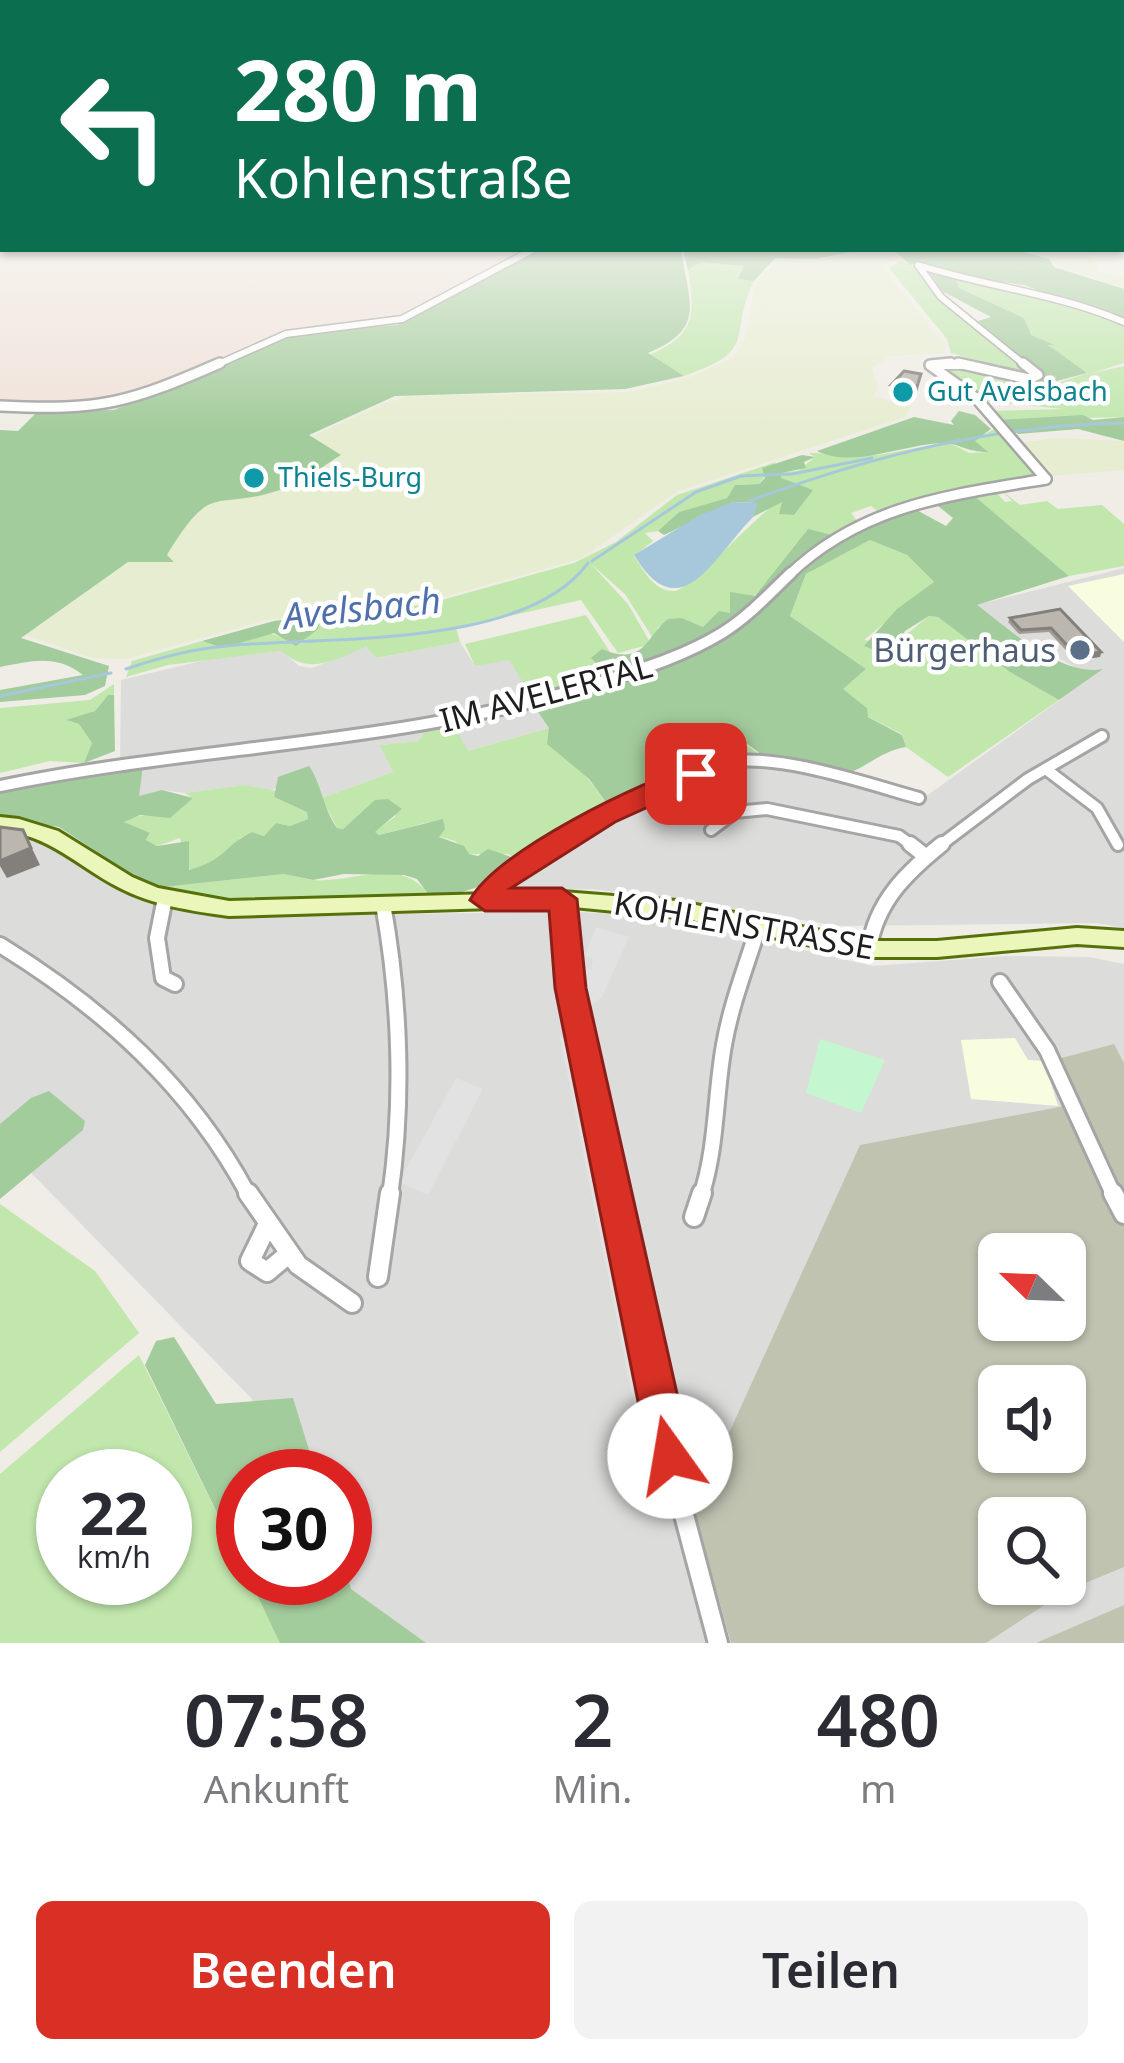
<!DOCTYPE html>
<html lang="de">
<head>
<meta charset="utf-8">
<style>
	:root { --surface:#fff; --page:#f2f2f3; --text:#2b2b33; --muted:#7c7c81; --accent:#d93025 }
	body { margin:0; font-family:"Noto Sans",sans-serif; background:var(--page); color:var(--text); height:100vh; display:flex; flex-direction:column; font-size:45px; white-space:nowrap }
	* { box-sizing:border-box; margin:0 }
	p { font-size:39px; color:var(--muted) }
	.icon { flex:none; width:66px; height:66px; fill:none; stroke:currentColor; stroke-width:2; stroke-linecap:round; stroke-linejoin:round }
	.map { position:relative; height:1643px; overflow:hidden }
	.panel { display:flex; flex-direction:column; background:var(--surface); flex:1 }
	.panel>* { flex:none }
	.hud { position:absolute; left:0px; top:0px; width:1125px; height:252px; box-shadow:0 3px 9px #0004; background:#0b6e4f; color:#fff; overflow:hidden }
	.needle { width:78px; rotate:293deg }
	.fabs { position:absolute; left:978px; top:1233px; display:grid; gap:24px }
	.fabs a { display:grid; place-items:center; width:108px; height:108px; border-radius:18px; background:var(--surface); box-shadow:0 3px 9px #0004; font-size:60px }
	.speed { position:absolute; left:36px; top:1449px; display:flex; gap:24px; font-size:60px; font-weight:700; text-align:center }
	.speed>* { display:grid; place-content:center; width:156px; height:156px; border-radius:50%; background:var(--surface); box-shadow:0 3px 9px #0004; line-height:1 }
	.speed small { font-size:30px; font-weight:400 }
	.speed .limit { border:18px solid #d22; background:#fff; color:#111 }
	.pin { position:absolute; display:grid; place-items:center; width:102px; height:102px; color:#fff; margin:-51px; border-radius:24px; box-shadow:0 6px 18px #0006 }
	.me { position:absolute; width:132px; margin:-66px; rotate:347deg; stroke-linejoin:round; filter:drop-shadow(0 0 9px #0008) }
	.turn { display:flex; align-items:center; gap:42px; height:252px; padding:0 36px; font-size:54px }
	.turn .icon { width:156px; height:156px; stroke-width:2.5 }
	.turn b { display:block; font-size:84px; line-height:102px }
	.eta { display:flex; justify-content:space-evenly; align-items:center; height:204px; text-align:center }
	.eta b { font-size:72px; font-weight:600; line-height:84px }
	.primary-button { display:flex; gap:24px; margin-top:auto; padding:24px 36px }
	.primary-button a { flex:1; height:138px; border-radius:18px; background:var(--accent); color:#fff; font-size:48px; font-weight:600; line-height:138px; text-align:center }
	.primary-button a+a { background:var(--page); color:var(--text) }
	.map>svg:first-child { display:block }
</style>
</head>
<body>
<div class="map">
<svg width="1124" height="1643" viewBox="0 0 1124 1643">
	<rect width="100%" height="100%" fill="#efede5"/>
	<g fill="#dcdcdb" fill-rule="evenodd">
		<path d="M1124,568v360l-27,-5 -257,3 -192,-31 -59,-6 -89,2 4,-12 124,-77 102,-41 195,36 175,-126 -14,2 -68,-37 -42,-31z"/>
		<path d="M460,642l15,24 34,-7 40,69 -81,23 -49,-10 -38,4 12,27 -71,26 -6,-12h-38l-8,6 -25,-7 -60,8 -23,-3 -16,7 -8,-1 -18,-28 1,-88 93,-22 68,-7 17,15 13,2 54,-21 12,11z"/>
		<path d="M0,834l29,2 27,12 86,53 77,15 357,-4 79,4 218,50 133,-10 83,1 35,7v679h-761l-18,-65v-102h-59l-35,-78 -251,-257zM999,1254h66v66h-66zM999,1386h66v66h-66zM999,1518h66v66h-66z"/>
	</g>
	<g fill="#f9fddf">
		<path d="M1124,574v68l-56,-56z"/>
		<path d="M1015,1038l13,22 16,1 14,45 -87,-7 -10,-59z"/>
	</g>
	<path fill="#f0e2d9" d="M0,200l3,49h536l-147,76 -263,81 -27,6 -89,-1 -13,-3z"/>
	<g fill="#c1c3b1" fill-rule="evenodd">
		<path d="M1114,1044l10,19v504l-58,24 -80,52h-255l-37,-133 166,-365 215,-41 -17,-45zM999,1254h66v66h-66zM999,1386h66v66h-66zM999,1518h66v66h-66z"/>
		<path d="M1124,1605v38h-88z"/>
	</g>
	<g fill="#e7edd1">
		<path d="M875,249l21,7 -12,13 62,77 -3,7 -53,3 -18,12 6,19 -5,9 38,10 -6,11 -227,74 -98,68 -154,43 -160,18 -139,39 -35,-1 -66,-23 102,-73h44l-5,-7 17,-30 29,-26 74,-11 53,-32 -29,-19 69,-32 27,-9 221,-4 60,-14 46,-21 12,-21 8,-49 22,-27h41z"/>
		<path d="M1012,249h77l11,23 24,5v12z"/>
		<path d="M1057,438l67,3v29l-75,6 -30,-33z"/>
	</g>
	<g fill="#c1e7ad" fill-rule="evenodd">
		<path d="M900,261l15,5 23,30 96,80 -83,-23 -4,-14 -58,-71z"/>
		<path d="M701,262l46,4 -8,12 15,3c-28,56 8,68 -70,95l-35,-21c46,-19 47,-40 39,-85z"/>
		<path d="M956,279l90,14 78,30v40l-32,10 32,-7v51l-126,3 -8,-9 74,-2 -79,-8 -47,-33 2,-5 99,17 6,7 43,-14 -36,-19 -3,-11 -19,-8 -6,-17 -65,-30z"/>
		<path d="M998,427l40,50 -158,36 -9,-7 -20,7 6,8 -25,14 -25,-5 -31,45 -26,25 -19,-7 -1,20 -27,14 -21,-9 -24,9 -4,13 -29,-46 -34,-30 37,40 23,40 -33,9 -37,-53 -125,28 4,14 -83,16 -11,-11c-33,13 -55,29 -85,4l-113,14 -42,12 6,-16 70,-20 21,7 46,-15 33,11 20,-29 102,-10 150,-42 42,-21 61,-47 99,-33 -17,22 -24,1 -8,13 -48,14 -21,19 -13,2 8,8 -19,15c9,14 21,36 40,35 15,0 81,-75 104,-89h5l-3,11 14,2 10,-28 -24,-9 1,-6 17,-1 17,-14 -6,-4 70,2 69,-13 21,11 18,-1 -14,-11z"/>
		<path d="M1001,490l19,15 27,-4 11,8 44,-4 22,19v42l-55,10 -95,-80 22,-4 9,10 7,-1z"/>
		<path d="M870,540l37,15 27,27 -70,58 29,5 36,-29 9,1 72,55 49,28 -111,77 -42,-30 -4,-13 -35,-18v-8l-25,-19 24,-20 -76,-53 16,-42z"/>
		<path d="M586,615l24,37 -8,-3 4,27 -73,24 -24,-40 -34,6 -10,-22z"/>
		<path d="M114,684v11h-6l-13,16 -27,10 11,3 13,19 -8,20 -34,-2 -50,12v-65l90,-8z"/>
		<path d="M455,727l13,24 81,-23 62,81 -94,50 -9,-5h-39l-14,-13 -17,-5 -9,-14 -50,13 -5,-3 22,-16 -21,-15 -32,28 -6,-1 -15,-30 71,-26 -13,-27 39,-4 6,-9z"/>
		<path d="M737,739l36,24 -31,-6 -83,28 -4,-31c28,4 53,-14 82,-15z"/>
		<path d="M245,785l31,6 -2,6 33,15 1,7 -18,7 -14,-3 -12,13 -12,-4 -12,6 -14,20 -33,13 -7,-4 -6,-29 -23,8 -11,-6 4,-6 -26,-12 1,-5 34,-2 34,-17 -8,-5z"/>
		<path d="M284,874c10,1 19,5 28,6 39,4 89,-25 117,15l-198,6 -67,-14z"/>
		<path d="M0,1204l95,67 44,62 -139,119z"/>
		<path d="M139,1355l104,211v12h6l32,65h-281v-169zM63,1476h102v102h-102z"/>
	</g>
	<g fill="#a3cc9c">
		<path d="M539,249h142c7,53 27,79 -33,104l36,23 -59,13 -230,7 -86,39 32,20c-18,11 -38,27 -58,34 -71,24 -69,-11 -116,66l7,7h-46l-107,76 88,28 -4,20 -20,9 -85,7v-12l83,-15c-27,-21 -51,-14 -83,-8v-237l18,1 19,-19 77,-2 177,-75 106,-10z"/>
		<path d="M683,249h184l-52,10 -40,-1 -21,23 -16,-2 6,-13 -43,-4 -13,8z"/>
		<path d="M893,249h119l37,10 5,8 70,22v32l-100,-36 -74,-10 -28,-13 -12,3z"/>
		<path d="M926,266l30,13 3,9 65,30 7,17 24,10h-7l39,28 -45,12 -2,-10 -62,-54 13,-4 -51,-27z"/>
		<path d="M959,411l16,4 16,14 -16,12 13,11c-22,0 -31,-9 -43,-9 -44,1 -90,26 -128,8l97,-34 40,8 -3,-4z"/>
		<path d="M1083,415l10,5 31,-3v24l-46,-12 -60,5 -20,-14z"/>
		<path d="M802,455l13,2 -11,5 2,6 -25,5v5l32,12 -19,25 -15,-1 3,-12 -29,15 4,-14 -24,-1 -69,33 -6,-4 21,-19 48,-14 8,-13 24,-1 6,-6 -3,-10z"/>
		<path d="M972,494l97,82 -92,29c32,24 85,72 126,64l-44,31 -49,-28 -72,-55 -9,-1 -24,15 -15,25 -26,-10 33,-37 37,-27 -27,-27 -37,-15 -64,34 -16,42 76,53 -23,20 24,19 1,9 34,18 4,12c-24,3 -42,23 -66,29 -13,4 -52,-7 -64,-13 -14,-5 -25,-20 -40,-24 -24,-7 -43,20 -79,15l11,23 -57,32 -22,-30 -42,-35 2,-16 -15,-22 79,-26 -22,-22 11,-9c43,18 44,-13 66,-30l14,-1 21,9 16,-16 11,2v-21l25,4 53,-67 24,6 -15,12 94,-40 35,19 7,-8 -20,-16z"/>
		<path d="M322,615l-4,14 -22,17 -22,-13 -51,15 -21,-7 72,-20z"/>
		<path d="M108,695h6l1,56 -31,12 8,-20 -13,-19 -13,-4 29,-9z"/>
		<path d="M143,766l-4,30 23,-6 31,8 -23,20 -30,-3 -16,7 26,11 -4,7 11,6 32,-5v29c39,-11 35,-25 63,-38l12,4 12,-13 14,3 18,-7 -1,-7 -33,-15 4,-20 31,-11c13,19 14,42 28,62l6,1 32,-29 13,-1 14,10 -27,23 4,3 64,-16 2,10 -6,8 25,9 5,8 9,2 10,-7 29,10c-23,26 -55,37 -88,36l-12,-16 -13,-4 -60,-1 -31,6 -29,-6 -120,13 -22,-6 -83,-54 -59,-9v-27z"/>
		<path d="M49,1091l36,30 -2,9 -83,69v-75l31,-26z"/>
		<path d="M174,1337l42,67 77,-6 24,78h-74v90l-98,-201 11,-24z"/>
		<path d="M345,1570l6,19 75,54h-146l-31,-65h96z"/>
	</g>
	<path fill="#c4f7cf" d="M820,1039l65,21 -24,53 -55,-20z"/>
	<g fill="#e2e2e2">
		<path d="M596,927l33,10 -27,60 -19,15 -9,-46 17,3 2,-10 -8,-3z"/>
		<path d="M571,1035l82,397 -13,3 -80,-398z"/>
		<path d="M456,1078l27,11 -55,106 -29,-13z"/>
	</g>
	<path fill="#a7c8da" d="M733,502l25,1 -5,14c-40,41 -73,114 -119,38l66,-40z"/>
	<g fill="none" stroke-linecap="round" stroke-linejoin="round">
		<g stroke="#a7c8da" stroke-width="3">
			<path d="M749,501c123,-45 244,-76 375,-78"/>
			<path d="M592,561l104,-69 45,-16 51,-2 80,-16"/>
			<path d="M126,669c32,-11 66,-20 100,-23 100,-10 298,4 362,-83"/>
			<path d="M0,696l111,-23"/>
		</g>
		<defs>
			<g id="minor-far4">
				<path d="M214,366l72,-32 116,-15 132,-70"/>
				<path d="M931,366h40"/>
				<path d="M1026,366l-85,-69 -23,-32c69,22 139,28 206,57"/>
			</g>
			<g id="minor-far3">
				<path d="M951,363l-21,2 46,33 70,81"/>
				<path d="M958,363l71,16 9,-4 -15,-12"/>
				<path d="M0,406c102,5 128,-3 220,-43"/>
				<path d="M788,576c73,-71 162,-81 258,-97"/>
			</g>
			<g id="minor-far2">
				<path d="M1047,770l50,38 21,37"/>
				<path d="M0,786c198,-41 401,-41 595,-102 43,-14 88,-27 127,-51 26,-16 47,-39 69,-60"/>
				<path d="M711,830l24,-18 32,-3 132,27 15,11"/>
				<path d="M551,847c51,-32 116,-75 176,-85 52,-9 141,22 192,36"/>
				<path d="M938,847l90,-68 74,-43"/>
			</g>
			<g id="minor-far1">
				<path d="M910,844l14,11"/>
				<path d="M165,898l-8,40 6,40 12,6"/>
				<path d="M563,899l5,82 44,215"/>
				<path d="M485,900l12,-15 58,-41"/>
				<path d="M383,904c17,94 21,197 7,292"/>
				<path d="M0,945c104,64 191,142 249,251"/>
				<path d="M869,949c7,-47 37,-76 73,-105"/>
				<path d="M1000,982l47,68 67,146"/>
				<path d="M701,1196c16,-48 14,-101 23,-151 7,-41 23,-81 35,-120"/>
			</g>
			<g id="minor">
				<path d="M248,1193l50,72 54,38"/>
				<path d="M611,1193l55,254 52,196"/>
				<path d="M1113,1193l11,21"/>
				<path d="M694,1217l8,-24"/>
				<path d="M266,1228l-16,33 17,11 18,-15"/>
				<path d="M378,1277l12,-84"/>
			</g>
			<path id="secondary" d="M0,817l19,2 39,12 74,46 26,11 71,13 334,-9 114,9 192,40h68l140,-13 47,3v16l-47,-3 -140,13h-68l-192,-40 -114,-11 -334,10c-38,-5 -77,-11 -111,-29 -41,-21 -69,-53 -118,-56z"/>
		</defs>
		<use href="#minor-far4" stroke="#a5a5a5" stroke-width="9"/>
		<use href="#minor-far3" stroke="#a5a5a5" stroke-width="14"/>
		<use href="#minor-far2" stroke="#a5a5a5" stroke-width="16"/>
		<use href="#minor-far1" stroke="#a5a5a5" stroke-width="20"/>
		<use href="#minor" stroke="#a5a5a5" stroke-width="24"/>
		<use href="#secondary" stroke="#57710a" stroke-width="6"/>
		<use href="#minor-far4" stroke="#fff" stroke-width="6"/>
		<use href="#minor-far3" stroke="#fff" stroke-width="9"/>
		<use href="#minor-far2" stroke="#fff" stroke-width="10"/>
		<use href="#minor-far1" stroke="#fff" stroke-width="14"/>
		<use href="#minor" stroke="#fff" stroke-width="18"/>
		<use href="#secondary" fill="#ebf6bb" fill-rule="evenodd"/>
	</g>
	<g fill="#a19d96">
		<path d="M921,374l-7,27 -25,-5 2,-11z"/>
		<path d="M1060,609l41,43 -1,5 -25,3 -26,-28 -30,2 -11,-12 2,-4z"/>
	</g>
	<g fill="#837f7a">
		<path d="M1101,652l-1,5 -25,3 2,-4z"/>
		<path d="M23,830l17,35 -33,13 -7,-12v-5z"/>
	</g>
	<g fill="#bbb6ae" stroke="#837f7a" stroke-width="3">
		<path d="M904,371l17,3 -5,16 -25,-5z"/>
		<path d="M1060,609l41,43 -24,4 -26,-28 -30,2 -11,-12z"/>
		<path d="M0,827l23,3 8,18 -31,13z"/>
	</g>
	<linearGradient id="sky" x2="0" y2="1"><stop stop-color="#8ebce2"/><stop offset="0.47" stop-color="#f8f7f3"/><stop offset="1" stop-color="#f8f7f3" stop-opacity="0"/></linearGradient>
	<rect width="1124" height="430" fill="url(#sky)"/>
	<path fill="#d93025" stroke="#8d1f18" stroke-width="3" d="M696,765l13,9 -4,7 -90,41 -104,66h51l15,11 9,89 105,468 -7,14 -14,7 -15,-7 -6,-14 -94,-468 -6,-77h-64l-15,-11c27,-49 171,-119 226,-135z"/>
	<g fill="#0f9aa8" stroke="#fff" stroke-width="4.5">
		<circle cx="903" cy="392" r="12"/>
		<circle cx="254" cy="478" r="12"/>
	</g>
	<circle fill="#5c6f8a" stroke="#fff" stroke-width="4.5" cx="1080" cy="650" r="12"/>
	<g text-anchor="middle" stroke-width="9" stroke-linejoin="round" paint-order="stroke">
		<g font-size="27" fill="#0d838f" stroke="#fff" text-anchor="start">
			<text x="927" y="401">Gut Avelsbach</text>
			<text x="278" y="487">Thiels-Burg</text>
		</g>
		<g font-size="33" fill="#4e5e75" stroke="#fff" text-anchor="end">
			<text x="1056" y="662">Bürgerhaus</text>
		</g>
		<g font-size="33" fill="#1e1e1e" stroke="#fff">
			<text transform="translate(546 693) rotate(-15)" y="12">IM AVELERTAL</text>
			<text transform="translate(744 925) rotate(10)" y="12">KOHLENSTRASSE</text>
		</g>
		<g font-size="36" font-style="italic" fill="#4f70aa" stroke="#fff">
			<text transform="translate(362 608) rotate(-6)" y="13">Avelsbach</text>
		</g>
	</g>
</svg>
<div class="fabs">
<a><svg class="needle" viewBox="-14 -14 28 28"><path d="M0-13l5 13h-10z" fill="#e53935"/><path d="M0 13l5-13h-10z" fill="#7c7c81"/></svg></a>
<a><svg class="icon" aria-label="sound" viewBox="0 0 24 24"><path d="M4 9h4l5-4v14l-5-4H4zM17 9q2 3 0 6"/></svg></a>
<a><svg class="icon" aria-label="search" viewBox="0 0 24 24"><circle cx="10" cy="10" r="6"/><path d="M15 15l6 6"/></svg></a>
</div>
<div class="speed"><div>22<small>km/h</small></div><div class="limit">30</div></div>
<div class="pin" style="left:696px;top:774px;background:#d93025"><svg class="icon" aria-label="arrive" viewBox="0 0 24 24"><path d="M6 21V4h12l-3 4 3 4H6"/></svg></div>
<svg class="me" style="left:670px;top:1456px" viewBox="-20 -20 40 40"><circle r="19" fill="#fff"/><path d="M0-13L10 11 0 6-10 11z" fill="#d93025"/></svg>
<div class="hud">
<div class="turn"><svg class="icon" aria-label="left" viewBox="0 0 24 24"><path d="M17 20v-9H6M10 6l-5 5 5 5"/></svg><div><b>280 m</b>Kohlenstraße</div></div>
</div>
</div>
<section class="panel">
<div class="eta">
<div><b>07:58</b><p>Ankunft</p></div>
<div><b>2</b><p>Min.</p></div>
<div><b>480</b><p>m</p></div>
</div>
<div class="primary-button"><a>Beenden</a><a>Teilen</a></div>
</section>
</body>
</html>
